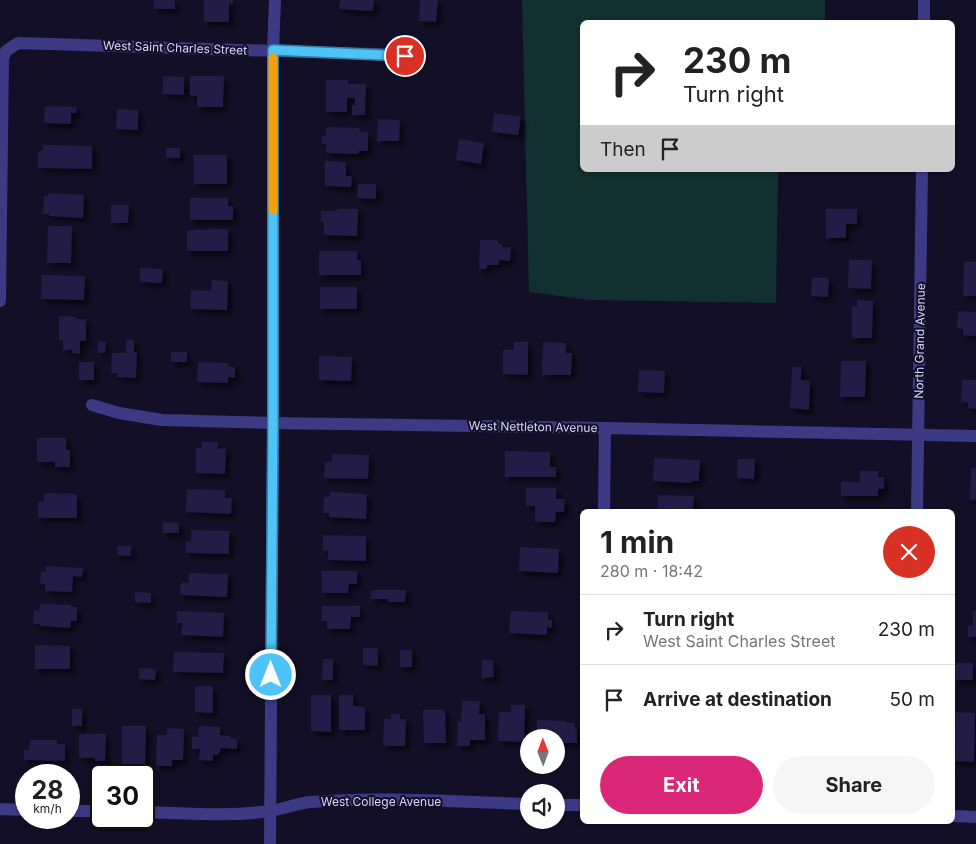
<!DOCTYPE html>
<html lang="en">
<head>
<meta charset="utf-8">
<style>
	:root { --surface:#fff; --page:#f6f6f6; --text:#222; --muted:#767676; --line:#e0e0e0; --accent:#db2777 }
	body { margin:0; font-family:Inter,sans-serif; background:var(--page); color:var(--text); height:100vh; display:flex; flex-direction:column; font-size:19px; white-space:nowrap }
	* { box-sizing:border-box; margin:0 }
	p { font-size:16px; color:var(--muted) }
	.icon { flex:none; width:28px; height:28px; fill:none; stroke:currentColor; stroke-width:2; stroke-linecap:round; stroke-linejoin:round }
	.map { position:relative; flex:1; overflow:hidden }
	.drawer { position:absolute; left:580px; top:509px; width:375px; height:315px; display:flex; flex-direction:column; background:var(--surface); border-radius:8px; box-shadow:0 1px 4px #0004 }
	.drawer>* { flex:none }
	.top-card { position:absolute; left:580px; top:20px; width:375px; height:152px; border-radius:8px; box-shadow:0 1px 4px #0004; background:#fff; color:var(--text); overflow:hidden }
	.needle { width:32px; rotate:359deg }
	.fabs { position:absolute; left:520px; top:729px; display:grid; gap:10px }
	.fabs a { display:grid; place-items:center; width:45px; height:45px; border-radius:50%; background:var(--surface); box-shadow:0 1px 4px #0004; font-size:25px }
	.speed { position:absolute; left:15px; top:764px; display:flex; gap:10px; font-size:25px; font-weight:700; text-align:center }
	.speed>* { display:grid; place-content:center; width:65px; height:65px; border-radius:50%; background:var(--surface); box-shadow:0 1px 4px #0004; line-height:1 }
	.speed small { font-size:12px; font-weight:400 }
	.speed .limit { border:2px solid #111; border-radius:8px; background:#fff; color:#111 }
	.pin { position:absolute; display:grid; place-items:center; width:42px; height:42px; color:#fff; margin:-21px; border:2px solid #fff; border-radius:50%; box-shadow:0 1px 5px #0007 }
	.me { position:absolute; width:55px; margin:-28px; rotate:0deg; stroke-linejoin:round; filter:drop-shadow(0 0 4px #0008) }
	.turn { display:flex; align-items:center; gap:18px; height:105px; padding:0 20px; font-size:22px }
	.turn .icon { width:65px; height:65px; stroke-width:2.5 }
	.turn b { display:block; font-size:35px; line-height:42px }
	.then { display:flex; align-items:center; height:48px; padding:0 20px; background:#0003; gap:10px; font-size:19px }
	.round { display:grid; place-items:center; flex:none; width:52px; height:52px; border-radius:26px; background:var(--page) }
	.head { display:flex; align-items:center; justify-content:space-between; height:85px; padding:0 20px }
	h1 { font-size:30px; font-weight:700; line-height:38px }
	.primary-button { display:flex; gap:10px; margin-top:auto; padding:10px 20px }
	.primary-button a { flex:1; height:58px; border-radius:30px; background:var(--accent); color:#fff; font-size:20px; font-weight:700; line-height:58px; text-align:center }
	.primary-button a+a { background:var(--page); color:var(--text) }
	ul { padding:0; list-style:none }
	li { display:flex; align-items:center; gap:15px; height:70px; padding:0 20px; border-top:1px solid var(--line) }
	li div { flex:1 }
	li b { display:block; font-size:19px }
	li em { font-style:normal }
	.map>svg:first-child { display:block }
</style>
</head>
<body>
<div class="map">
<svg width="976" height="844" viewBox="0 0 976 844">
	<defs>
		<filter id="shadow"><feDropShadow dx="4.5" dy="4.5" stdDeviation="2.5" flood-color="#0009"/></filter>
	</defs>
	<rect width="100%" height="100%" fill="#130f26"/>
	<path fill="#12302f" d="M522,0h303v22h-243v148h196l-2,133 -186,-3 -61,-8z"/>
	<g fill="#241b47" filter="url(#shadow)">
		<rect x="154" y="0" width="21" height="9"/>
		<path d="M204,0h29v4l-4,-1v19h-25z"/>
		<path d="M340,0h34l-1,11 -34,-2z"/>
		<path d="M420,0h18l-2,22 -17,-1z"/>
		<path d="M163,76l21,1v18l-21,-1z"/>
		<path d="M190,76h34l-1,31h-26v-11l-7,-1z"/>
		<path d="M326,80h22v4h18l-1,31h-13v-10h3v-7h-8v14h-21z"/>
		<path d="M45,106l32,1 -1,6h-5v11l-27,-1z"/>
		<path d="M117,109l21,1v20l-22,-1z"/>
		<path d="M494,113l27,4 -3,18 -26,-3z"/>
		<path d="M378,119l22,1 -1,21h-22z"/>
		<path d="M326,127l34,1 -1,3 9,1v19h-9v3l-33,-1v-9h-4v-8h4z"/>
		<path d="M459,139l25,4 -3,21 -25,-4z"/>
		<path d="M43,145l49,1v23l-54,-1v-17h5z"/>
		<rect x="166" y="148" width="14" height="10"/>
		<rect x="194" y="155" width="33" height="29"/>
		<path d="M325,161l21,1v14h6l-1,11 -26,-1z"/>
		<path d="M358,184h18v15l-19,-1z"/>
		<path d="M49,193l35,2 -1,23 -34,-2v-2h-6l1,-18h4z"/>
		<path d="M190,198h38v8h5v14h-43z"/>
		<path d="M111,205h18l-1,18h-17z"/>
		<path d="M337,209h21l-1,27 -33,-1v-13h-3v-11h16z"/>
		<path d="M826,209h31v15h-11v14h-20z"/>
		<path d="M48,226h24l-1,37h-24z"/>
		<path d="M228,229v22h-41v-21z"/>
		<path d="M480,240h18v4h4v3h9l-1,14 -11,-1v5h-12v4h-8z"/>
		<path d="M319,251h38v9h4v15h-42z"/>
		<path d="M849,260h23l-1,29 -23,-1z"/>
		<path d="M964,262h12v34h-13z"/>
		<path d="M140,268l23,1 -1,14 -22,-1z"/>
		<path d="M42,275l43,1 -1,24 -43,-1z"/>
		<path d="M812,278h17l-1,19 -17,-1z"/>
		<path d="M212,280l16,1 -1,29 -37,-1 1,-19 20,1z"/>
		<rect x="320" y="287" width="37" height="22"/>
		<path d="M857,300l16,1 -1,37h-20v-32l5,1z"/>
		<path d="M958,311l18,1v24l-13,-1v-6l-6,-1z"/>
		<path d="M59,316l17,1v2h10v22h-6v13l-8,-1v-3h-9v-10h-4z"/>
		<path d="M126,339l8,1v13l3,-1 -1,26 -19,-1v-4h-6l1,-20h14z"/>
		<path d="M98,341l8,1 -1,11h-7z"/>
		<path d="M514,342h14v33l-25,-1v-24h11z"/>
		<path d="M543,342l23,1v10h6l-1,22h-29z"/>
		<rect x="171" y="352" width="16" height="10"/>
		<path d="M319,356l33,1 -1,24 -32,-1z"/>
		<path d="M841,361h25l-1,36h-25z"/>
		<rect x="79" y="362" width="15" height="18"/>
		<path d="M198,362l30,1 1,4h6v11l-7,-1v6l-31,-1z"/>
		<path d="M792,367h9v13l9,1 -1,29 -19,-2z"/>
		<path d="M639,370l26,1 -1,22 -26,-1z"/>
		<path d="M962,380h14v29l-8,-1v-5l-7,-1z"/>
		<path d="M37,438h29v12h4v17h-15v-5h-18z"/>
		<path d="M202,442h16v7l8,-1 -1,26 -29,-1v-25h6z"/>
		<path d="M505,451l45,1v15h6v10h-51z"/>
		<path d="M332,454l37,1 -1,24 -44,-1 1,-16h7z"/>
		<path d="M654,458l46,2 -1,21h-7v2l-39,-2z"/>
		<path d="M738,459h17l-1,20 -17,-1z"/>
		<path d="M971,468h5v32h-6z"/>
		<path d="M860,471h18v6h6v12h-6v7h-37v-14h19z"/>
		<path d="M526,488h30v11h9l-1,13h-8l-1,10h-20v-16h-9z"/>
		<path d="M187,489l38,1v8h7l-1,16 -45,-2z"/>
		<path d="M330,492l37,2 -1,25 -37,-2v-4h-6l1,-16h6z"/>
		<path d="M44,493l33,1v24h-39v-16h6z"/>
		<path d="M658,495l36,1 -1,15h-35z"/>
		<path d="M163,522l16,1v10h-16z"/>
		<path d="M191,530l38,1v23l-43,-1v-11l5,-1z"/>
		<path d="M323,535l43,1v25l-38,-1v-9l-5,-1z"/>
		<path d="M117,546h14v10l-14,-1z"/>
		<path d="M520,547l39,2 -1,24 -39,-2z"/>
		<path d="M46,566l37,2 -1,9 -9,-1 -1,16 -27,-1v-7h-5l1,-12h5z"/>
		<path d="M322,571h35v13h-8l-1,9h-26z"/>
		<path d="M189,573l39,1 -1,23 -47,-2 1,-12h8z"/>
		<path d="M371,590h35l-1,12h-17v-3h-17z"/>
		<path d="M135,592l16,1v10l-16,-1z"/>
		<path d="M40,604l31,1v2h6v14h-6l-1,7 -30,-2v-2h-7l1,-14 5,1z"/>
		<path d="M322,606h38v11h-9l-1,12h-23v-8h-5z"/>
		<path d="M177,611l47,2 -1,24 -42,-2 1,-12h-5z"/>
		<path d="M511,611l37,1v7l4,1v8l-5,-1v8l-38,-2z"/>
		<path d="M973,611h3v26h-8v-12l5,1z"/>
		<path d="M35,645l35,1v23h-35z"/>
		<path d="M363,648h15v18l-15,-1z"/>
		<rect x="400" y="650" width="12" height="17"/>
		<path d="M174,652l50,1 -1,20 -50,-1z"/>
		<path d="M323,659h10v21h-11z"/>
		<path d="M482,660h11l1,17 -12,1z"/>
		<rect x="954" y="663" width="19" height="17"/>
		<path d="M139,668l17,1 -1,11 -16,-1z"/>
		<path d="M195,686h18v27l-18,-1z"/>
		<path d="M311,695h20v37l-20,-1z"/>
		<path d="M339,695h14v11l12,1v23h-26z"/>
		<path d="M462,701h18l-1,13h6v26h-15v6h-13l1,-24h3z"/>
		<path d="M511,705h14l-1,37 -26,-1 1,-29h12z"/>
		<rect x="72" y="709" width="10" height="17"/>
		<path d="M423,710h22l1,33h-22z"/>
		<path d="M952,712l23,1 -1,49 -22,-1z"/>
		<path d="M391,714h9v5h6l-1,27h-22l1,-27h7z"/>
		<path d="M537,720l30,1 -1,2h8l1,5 2,1v14h-21v-5h-19z"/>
		<path d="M122,726h24l-1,39h-23z"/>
		<path d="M199,726l21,1v8l10,1v2l7,1v10l-16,-1 -1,4 -3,3h-4v6l-14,-1 1,-11h-8v-12h6z"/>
		<path d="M167,728l17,1 -1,31h-11v6h-16l1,-31h10z"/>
		<path d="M79,734h27l-1,27h-10v-3h-16z"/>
		<path d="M30,740h27v4h8v17l-41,-1v-10h5z"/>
	</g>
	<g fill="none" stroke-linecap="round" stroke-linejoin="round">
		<g stroke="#3d3a85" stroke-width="12">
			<path d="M924,22v-22"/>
			<path d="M0,301l3,-243 3,-7 12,-8 387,12"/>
			<path d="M92,405l27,8 43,7 111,3 332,5 371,8"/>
			<path d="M604,511l1,-83"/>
			<path d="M917,511l5,-341"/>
			<path d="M556,805h26"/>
			<path d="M0,809l26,1"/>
			<path d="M69,811h32"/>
			<path d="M144,812c41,1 84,5 126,-1 14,-2 27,-8 41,-9 72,-6 145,0 218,2"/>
			<path d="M952,816l24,1"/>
			<path d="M270,844l3,-421v-372l2,-51"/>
		</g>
	</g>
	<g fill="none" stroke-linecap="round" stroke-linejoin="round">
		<defs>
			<path id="route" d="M271,675l2,-252v-373l132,6"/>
		</defs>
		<use href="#route" stroke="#337fa1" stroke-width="12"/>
		<use href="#route" stroke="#4fc3f7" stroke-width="9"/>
		<path stroke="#f59e0b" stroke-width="9" d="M273,58v152"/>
	</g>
	<g text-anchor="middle" stroke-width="4" stroke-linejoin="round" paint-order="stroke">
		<g font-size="12" fill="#d9d4ff" stroke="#130f26">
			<text transform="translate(175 48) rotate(2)" y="4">West Saint Charles Street</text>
			<text transform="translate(920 341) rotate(-89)" y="4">North Grand Avenue</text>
			<text transform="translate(533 427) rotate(1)" y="4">West Nettleton Avenue</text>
			<text x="381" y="806">West College Avenue</text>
		</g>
	</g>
</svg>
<div class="fabs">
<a><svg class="needle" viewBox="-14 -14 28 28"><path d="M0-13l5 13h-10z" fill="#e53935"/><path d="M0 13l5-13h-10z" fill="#767676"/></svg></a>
<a><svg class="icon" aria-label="sound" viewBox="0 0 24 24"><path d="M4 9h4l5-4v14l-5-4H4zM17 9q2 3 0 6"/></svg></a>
</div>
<div class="speed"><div>28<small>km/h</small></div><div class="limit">30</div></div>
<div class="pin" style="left:405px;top:56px;background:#d93025"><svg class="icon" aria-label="arrive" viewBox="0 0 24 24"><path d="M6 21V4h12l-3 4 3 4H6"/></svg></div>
<svg class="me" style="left:271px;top:675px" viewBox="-20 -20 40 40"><circle r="17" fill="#4fc3f7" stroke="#fff" stroke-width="3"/><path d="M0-11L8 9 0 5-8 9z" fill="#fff"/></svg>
<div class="top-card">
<div class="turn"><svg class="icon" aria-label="right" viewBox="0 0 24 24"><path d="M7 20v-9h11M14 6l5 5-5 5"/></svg><div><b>230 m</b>Turn right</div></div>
<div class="then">Then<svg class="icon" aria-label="arrive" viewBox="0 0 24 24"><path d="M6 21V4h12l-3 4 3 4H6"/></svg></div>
</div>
<section class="drawer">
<div class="head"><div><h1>1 min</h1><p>280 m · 18:42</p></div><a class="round" style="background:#d93025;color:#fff"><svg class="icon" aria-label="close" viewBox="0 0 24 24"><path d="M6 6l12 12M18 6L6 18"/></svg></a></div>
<ul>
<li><svg class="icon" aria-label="right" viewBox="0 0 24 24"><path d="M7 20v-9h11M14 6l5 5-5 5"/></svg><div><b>Turn right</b><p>West Saint Charles Street</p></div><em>230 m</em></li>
<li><svg class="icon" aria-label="arrive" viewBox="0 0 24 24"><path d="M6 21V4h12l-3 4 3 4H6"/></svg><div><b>Arrive at destination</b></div><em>50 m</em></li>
</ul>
<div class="primary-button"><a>Exit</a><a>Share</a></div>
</section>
</div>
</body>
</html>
